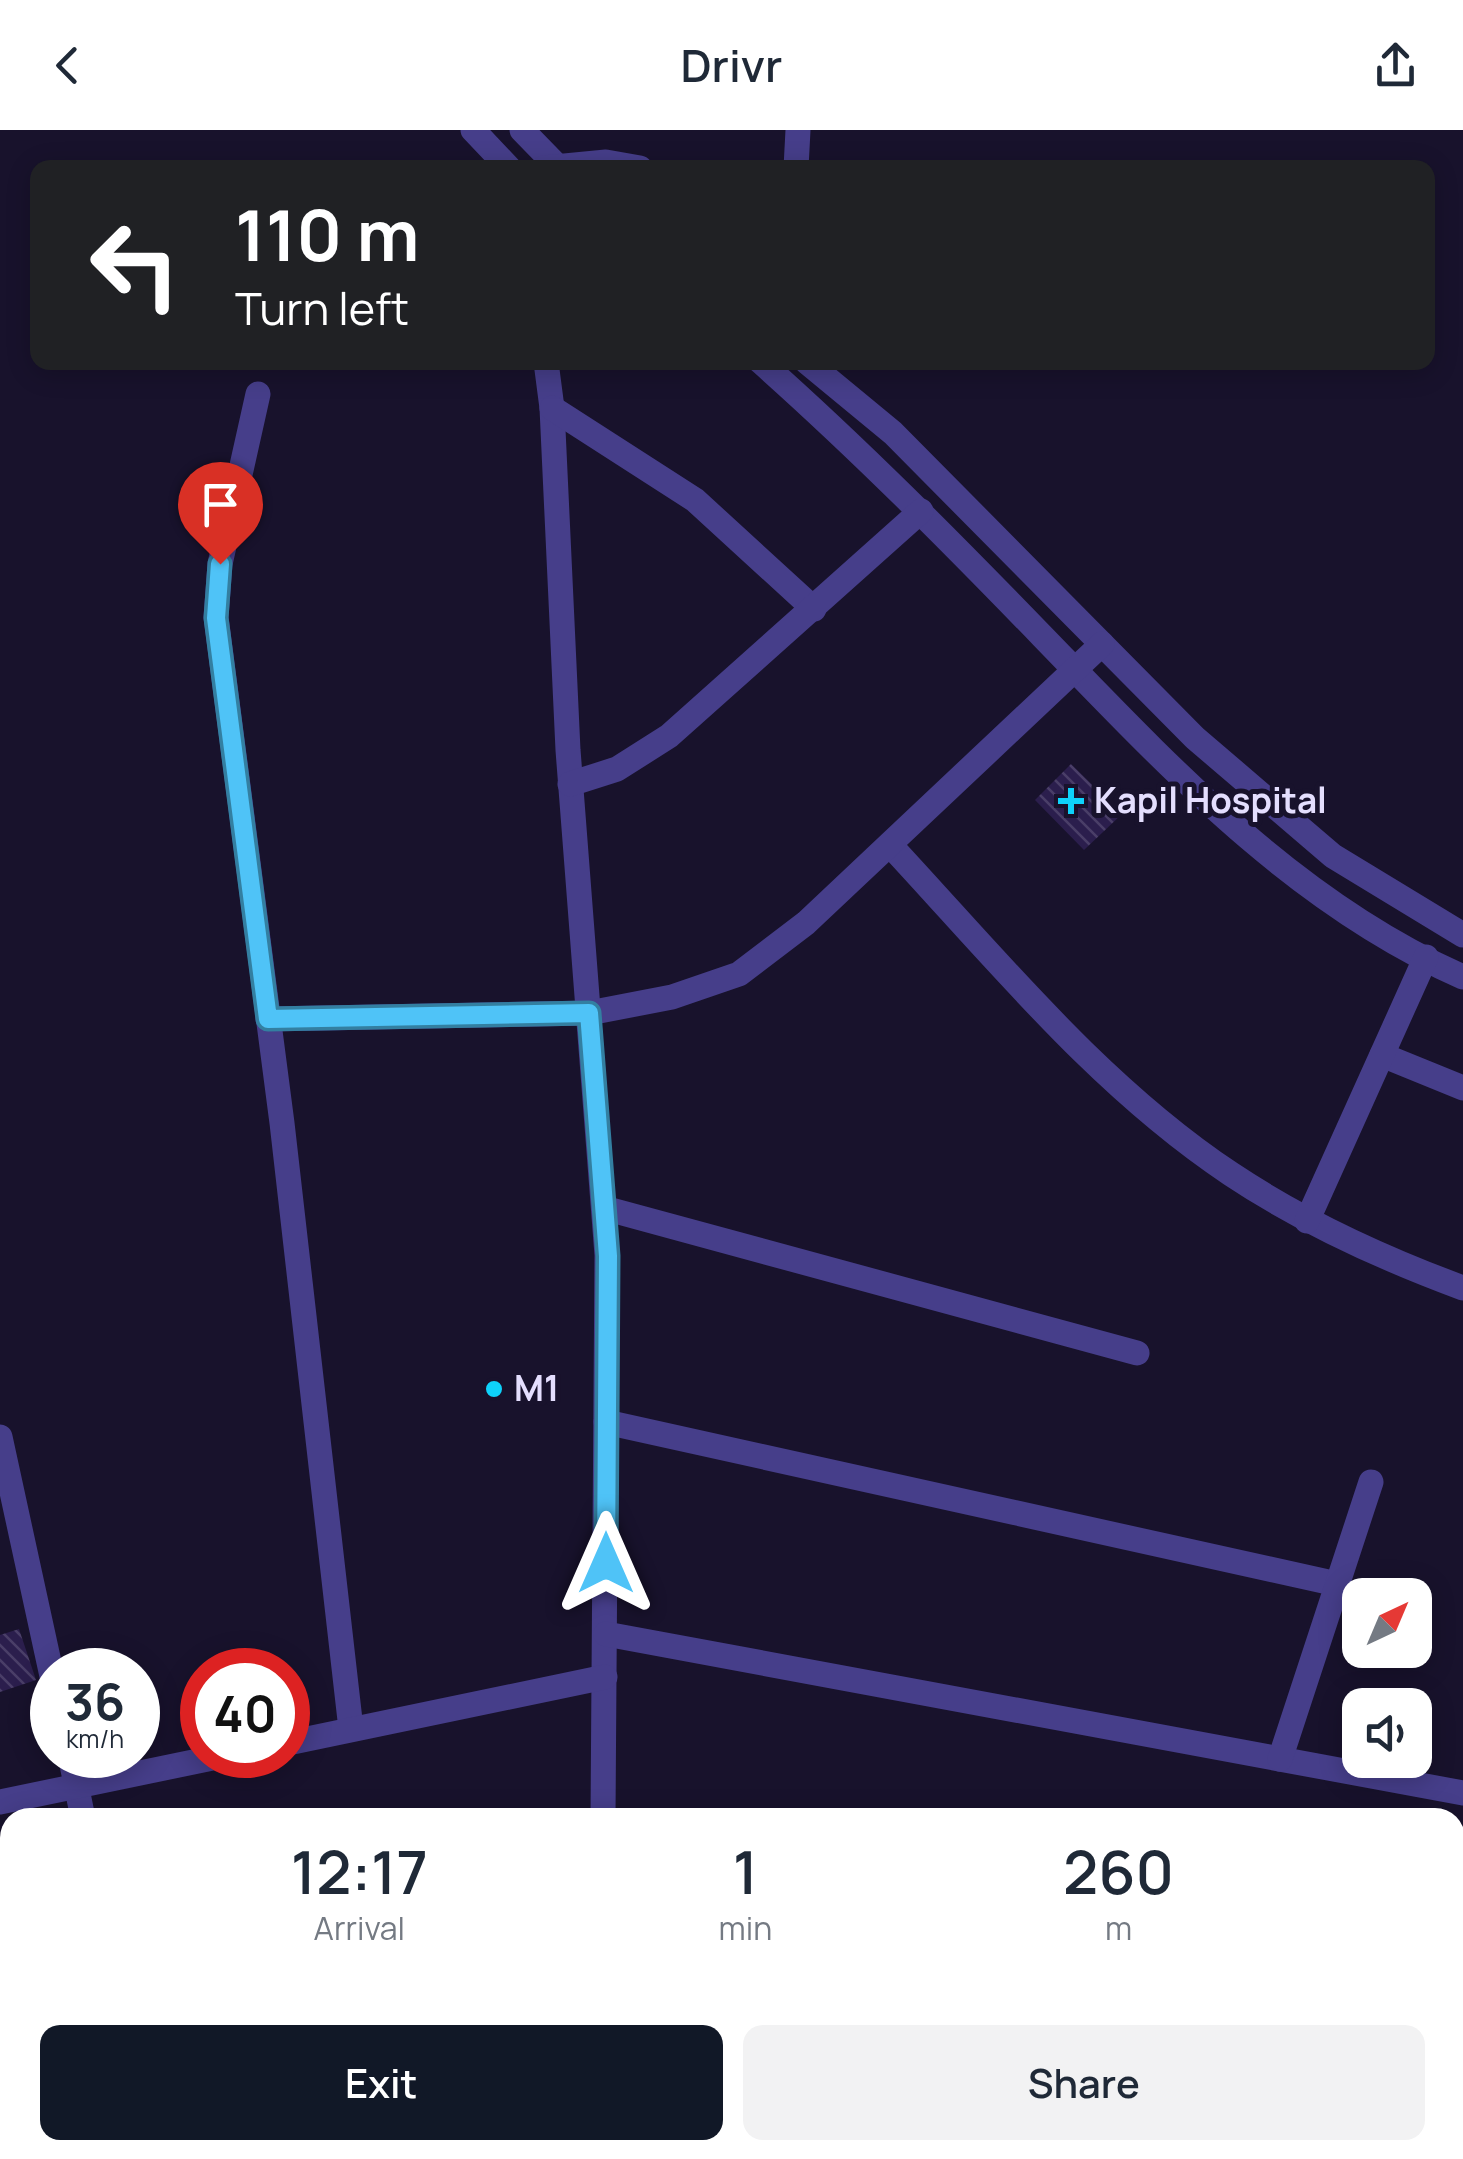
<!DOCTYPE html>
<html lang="en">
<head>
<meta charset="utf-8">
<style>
	:root { --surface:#fff; --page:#f2f2f3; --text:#1f2937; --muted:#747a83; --accent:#111827 }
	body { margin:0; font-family:Manrope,sans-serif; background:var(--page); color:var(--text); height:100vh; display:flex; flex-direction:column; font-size:38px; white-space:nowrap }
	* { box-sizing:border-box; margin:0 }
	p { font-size:32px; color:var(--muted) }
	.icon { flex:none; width:55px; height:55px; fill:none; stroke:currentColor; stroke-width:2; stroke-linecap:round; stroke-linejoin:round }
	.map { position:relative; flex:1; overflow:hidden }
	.drawer { position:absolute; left:0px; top:1678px; width:1465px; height:352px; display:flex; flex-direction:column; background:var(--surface); border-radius:30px 30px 0 0; box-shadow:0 5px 25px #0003 }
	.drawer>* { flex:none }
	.top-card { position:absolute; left:30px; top:30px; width:1405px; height:210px; border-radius:20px; box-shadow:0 5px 25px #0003; background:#202124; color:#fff; overflow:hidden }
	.needle { width:65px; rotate:44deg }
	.controls { position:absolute; left:1342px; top:1448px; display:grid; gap:20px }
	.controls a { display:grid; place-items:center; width:90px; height:90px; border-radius:20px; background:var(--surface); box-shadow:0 5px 25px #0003; font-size:50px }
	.speed { position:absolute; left:30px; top:1518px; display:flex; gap:20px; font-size:50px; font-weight:700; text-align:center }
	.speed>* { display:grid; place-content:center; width:130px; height:130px; border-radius:50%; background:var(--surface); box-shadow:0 5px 25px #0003; line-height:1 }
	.speed small { font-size:25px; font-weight:400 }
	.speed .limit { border:15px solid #d22; background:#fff; color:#111 }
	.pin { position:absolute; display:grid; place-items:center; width:85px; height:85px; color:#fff; margin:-102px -42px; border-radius:50% 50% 50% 0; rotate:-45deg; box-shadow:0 0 10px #0007 }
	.pin .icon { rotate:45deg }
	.me { position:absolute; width:110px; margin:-55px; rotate:0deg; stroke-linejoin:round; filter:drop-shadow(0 0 8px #0008) }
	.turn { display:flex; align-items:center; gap:35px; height:210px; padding:0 40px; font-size:45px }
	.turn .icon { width:130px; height:130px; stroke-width:2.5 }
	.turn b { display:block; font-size:70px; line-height:85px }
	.eta { display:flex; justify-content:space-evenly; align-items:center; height:170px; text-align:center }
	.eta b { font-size:60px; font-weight:600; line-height:70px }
	.cta { display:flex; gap:20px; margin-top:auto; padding:20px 40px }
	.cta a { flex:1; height:115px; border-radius:20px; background:var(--accent); color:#fff; font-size:40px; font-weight:600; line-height:115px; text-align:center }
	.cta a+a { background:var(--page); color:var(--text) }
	header { display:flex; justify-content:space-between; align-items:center; height:130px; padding:0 40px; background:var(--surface); font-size:45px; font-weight:600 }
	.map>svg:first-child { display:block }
</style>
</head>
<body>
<header><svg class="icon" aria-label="back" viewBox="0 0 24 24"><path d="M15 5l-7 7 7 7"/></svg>Drivr<svg class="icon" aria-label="share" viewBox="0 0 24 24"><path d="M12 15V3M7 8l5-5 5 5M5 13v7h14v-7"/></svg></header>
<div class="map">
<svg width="1463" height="2029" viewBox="0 0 1463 2029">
	<defs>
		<pattern id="building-back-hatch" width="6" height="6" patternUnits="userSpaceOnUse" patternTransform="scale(2.5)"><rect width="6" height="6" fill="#2b1e4d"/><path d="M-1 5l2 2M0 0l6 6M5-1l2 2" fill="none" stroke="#4a3e68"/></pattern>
	</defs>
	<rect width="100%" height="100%" fill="#18122c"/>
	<g fill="url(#building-back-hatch)">
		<path d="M1071,634l51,50 -38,36 -49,-50z"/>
		<path d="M19,1499l17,51 -36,12v-57z"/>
	</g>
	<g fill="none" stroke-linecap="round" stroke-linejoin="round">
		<g stroke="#463e8a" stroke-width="25">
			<path d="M473,0l36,38"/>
			<path d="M522,0l37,38"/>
			<path d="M544,38l62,-6 34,6"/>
			<path d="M796,38l2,-38"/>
			<path d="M546,232l6,46 16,342 39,505 -4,563"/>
			<path d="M761,232c99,88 190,180 282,275 126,130 252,266 420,340"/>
			<path d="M807,232l86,71 302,305 138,118 130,79"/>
			<path d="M258,264l-38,170 -4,53 66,506 69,606"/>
			<path d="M552,278l143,92 119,109"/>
			<path d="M570,654l47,-15 52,-33 252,-225"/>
			<path d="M891,716c106,114 209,241 340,328 72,48 151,84 232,114"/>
			<path d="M268,889l321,-6 83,-16 67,-23 67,-51 296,-279"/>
			<path d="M1382,925l81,33"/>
			<path d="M604,1078l533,145"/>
			<path d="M1307,1091l119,-264"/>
			<path d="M606,1292l731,162"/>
			<path d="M0,1307l52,239"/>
			<path d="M606,1504l857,159"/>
			<path d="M288,1613l317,-66"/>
			<path d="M70,1625l13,63"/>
			<path d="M1280,1629l91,-277"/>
			<path d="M0,1672l227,-47"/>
			<path d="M0,1927l10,34"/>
			<path d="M24,2020l2,9"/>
			<path d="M156,2020l2,9"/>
			<path d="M777,2020l97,9"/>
			<path d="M603,2029v-9"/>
		</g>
	</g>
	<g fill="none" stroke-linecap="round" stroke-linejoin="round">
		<defs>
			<path id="route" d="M220,434l-4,54 52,401 321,-6 19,243 -2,307"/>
		</defs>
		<use href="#route" stroke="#337fa1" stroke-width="25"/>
		<use href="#route" stroke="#4fc3f7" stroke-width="18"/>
	</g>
	<g fill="#0ed2fb" stroke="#18122c" stroke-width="4">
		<path d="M1066 656h10v10h10v10h-10v10h-10v-10h-10v-10h10z"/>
		<circle cx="494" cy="1259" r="10"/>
	</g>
	<g text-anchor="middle" stroke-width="10" stroke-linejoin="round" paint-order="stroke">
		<g font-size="35" font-weight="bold" fill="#e4defe" stroke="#18122c" text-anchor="start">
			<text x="1094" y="683">Kapil Hospital</text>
			<text x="514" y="1271">M1</text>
		</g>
	</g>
</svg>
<div class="controls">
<a><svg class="needle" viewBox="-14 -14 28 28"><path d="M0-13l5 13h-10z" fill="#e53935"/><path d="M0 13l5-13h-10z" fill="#747a83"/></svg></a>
<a><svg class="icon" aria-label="sound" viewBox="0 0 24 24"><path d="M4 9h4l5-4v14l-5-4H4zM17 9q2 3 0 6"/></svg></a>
</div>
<div class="speed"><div>36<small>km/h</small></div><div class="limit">40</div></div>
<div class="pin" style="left:220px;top:434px;background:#d93025"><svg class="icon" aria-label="arrive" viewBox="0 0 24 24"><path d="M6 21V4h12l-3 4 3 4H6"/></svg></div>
<svg class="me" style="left:606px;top:1433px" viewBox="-20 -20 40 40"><path d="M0-17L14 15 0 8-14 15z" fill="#4fc3f7" stroke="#fff" stroke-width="4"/></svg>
<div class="top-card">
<div class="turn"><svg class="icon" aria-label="left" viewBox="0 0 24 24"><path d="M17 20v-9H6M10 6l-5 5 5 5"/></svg><div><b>110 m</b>Turn left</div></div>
</div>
<section class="drawer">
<div class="eta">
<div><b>12:17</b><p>Arrival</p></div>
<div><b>1</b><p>min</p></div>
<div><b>260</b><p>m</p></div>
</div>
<div class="cta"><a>Exit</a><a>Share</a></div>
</section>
</div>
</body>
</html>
